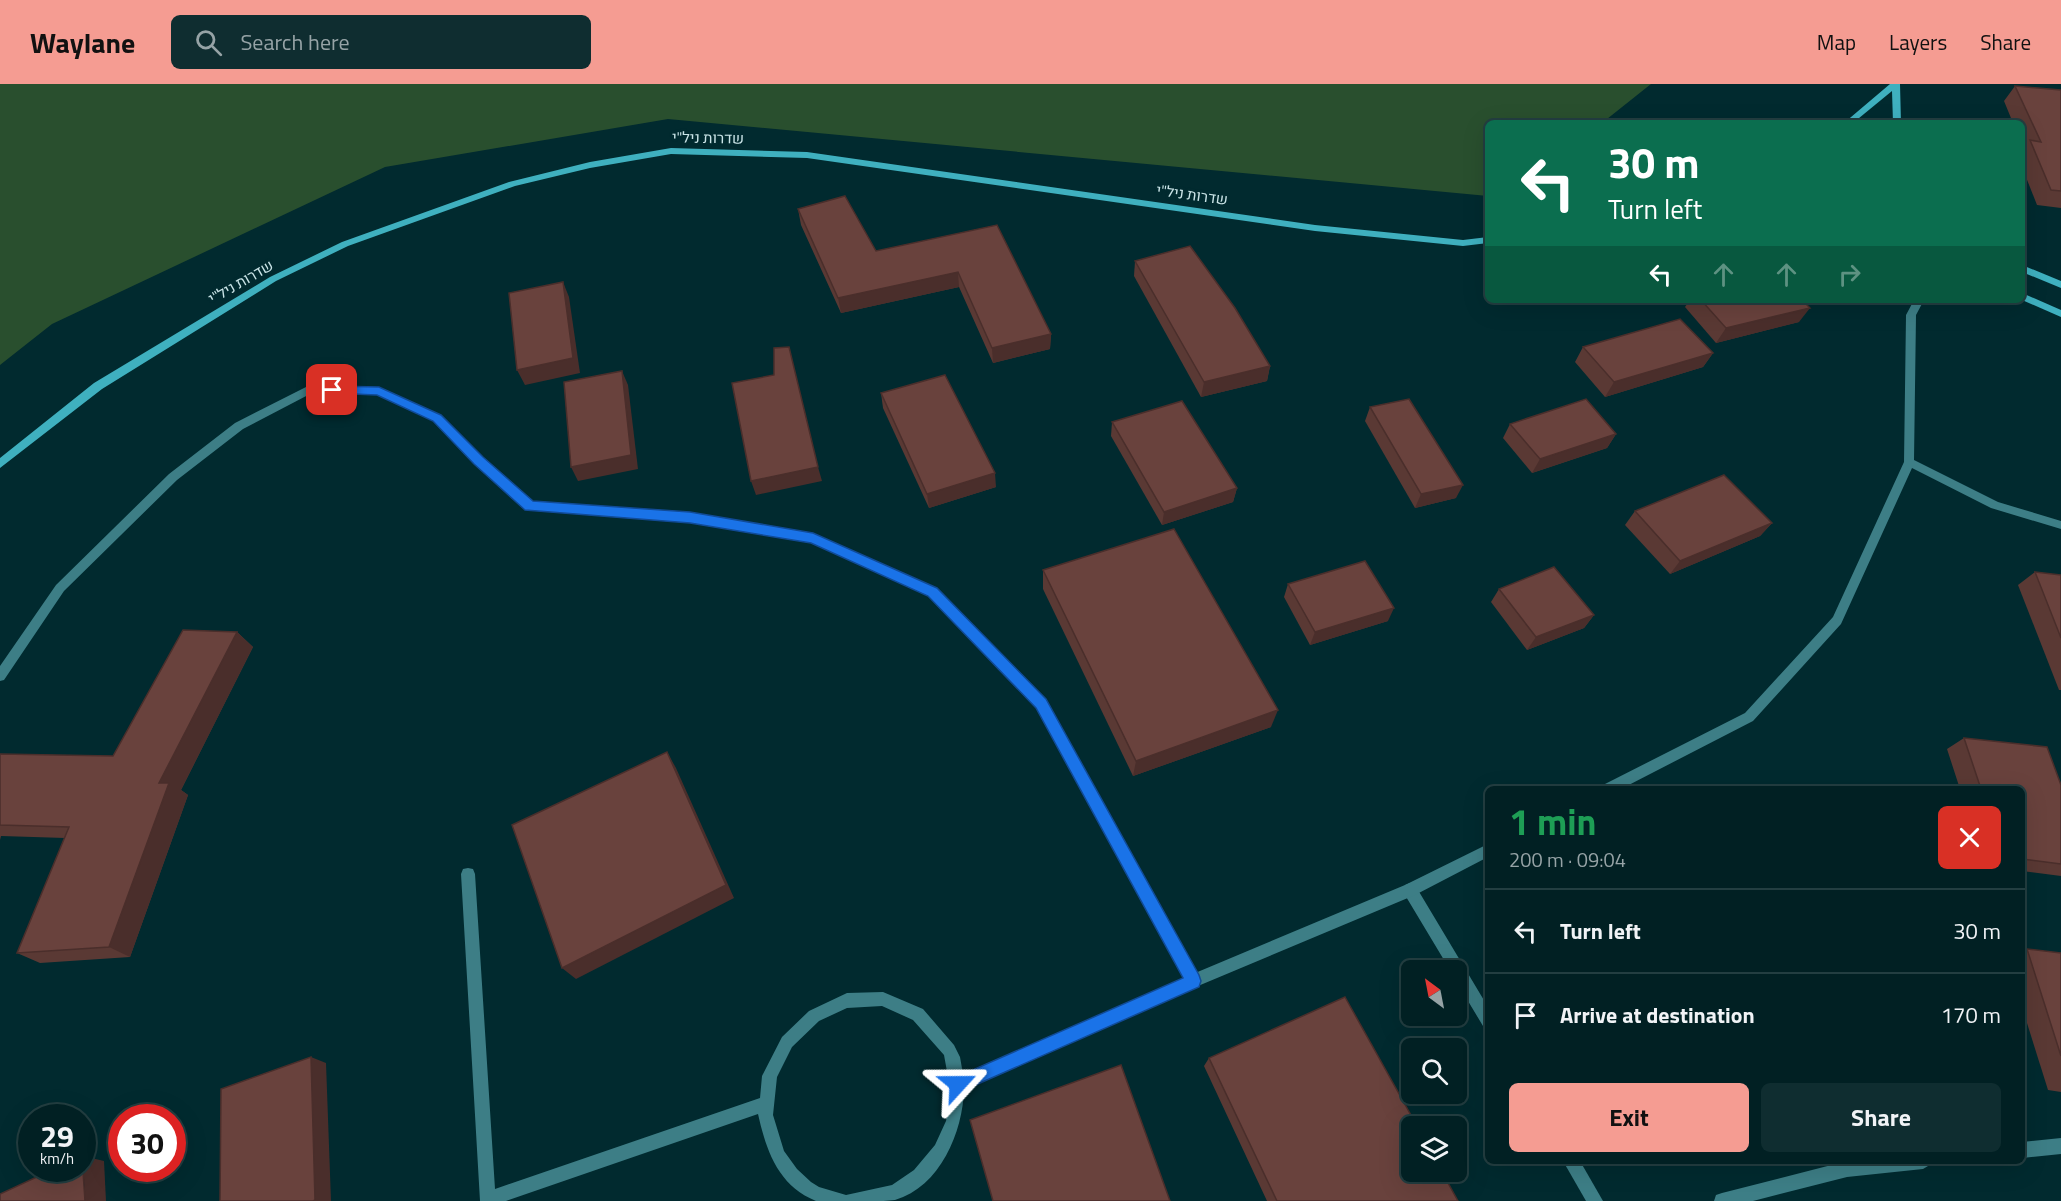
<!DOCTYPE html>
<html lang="en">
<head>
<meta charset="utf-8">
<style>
	:root { --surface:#012023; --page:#0f2d30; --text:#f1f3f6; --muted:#96a3a6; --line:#233e41; --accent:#f59c92 }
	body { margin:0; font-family:"Titillium Web",Heebo,sans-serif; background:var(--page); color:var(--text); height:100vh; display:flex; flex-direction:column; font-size:22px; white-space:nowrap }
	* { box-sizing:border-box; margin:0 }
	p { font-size:20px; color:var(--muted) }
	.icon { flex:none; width:33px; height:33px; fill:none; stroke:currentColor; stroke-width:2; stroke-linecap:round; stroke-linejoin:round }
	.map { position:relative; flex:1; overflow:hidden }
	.drawer { position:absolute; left:1485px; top:702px; width:540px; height:378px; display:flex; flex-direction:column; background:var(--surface); border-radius:9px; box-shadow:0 6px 24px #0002,0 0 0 2px var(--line) }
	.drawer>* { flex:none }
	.guide { position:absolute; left:1485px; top:36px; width:540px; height:183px; border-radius:9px; box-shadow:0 6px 24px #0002,0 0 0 2px var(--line); background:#0b6e4f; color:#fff; overflow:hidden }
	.needle { width:39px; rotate:328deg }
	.buttons { position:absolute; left:1401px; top:876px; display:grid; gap:12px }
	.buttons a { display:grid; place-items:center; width:66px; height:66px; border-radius:9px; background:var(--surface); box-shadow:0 6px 24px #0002,0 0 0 2px var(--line); font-size:30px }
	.speed { position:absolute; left:18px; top:1020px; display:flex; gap:12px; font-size:30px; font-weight:700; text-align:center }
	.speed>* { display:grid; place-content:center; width:78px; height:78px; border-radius:50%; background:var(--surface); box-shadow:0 6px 24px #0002,0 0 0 2px var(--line); line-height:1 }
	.speed small { font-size:15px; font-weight:400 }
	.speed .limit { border:9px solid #d22; background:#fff; color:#111 }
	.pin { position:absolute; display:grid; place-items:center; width:51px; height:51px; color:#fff; margin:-26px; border-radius:12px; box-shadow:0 3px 9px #0006 }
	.me { position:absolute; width:66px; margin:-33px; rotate:66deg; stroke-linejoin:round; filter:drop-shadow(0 0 4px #0008) }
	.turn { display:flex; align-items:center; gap:21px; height:126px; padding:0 24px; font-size:27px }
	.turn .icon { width:78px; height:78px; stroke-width:2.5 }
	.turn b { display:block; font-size:42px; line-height:51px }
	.lanes { display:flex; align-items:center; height:57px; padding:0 24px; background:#0003; justify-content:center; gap:30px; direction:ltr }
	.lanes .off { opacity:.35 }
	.round { display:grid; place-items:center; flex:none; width:63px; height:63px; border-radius:9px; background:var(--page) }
	.overview { display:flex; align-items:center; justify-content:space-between; height:102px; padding:0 24px }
	h1 { font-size:36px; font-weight:700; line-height:45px; color:#1e9e55 }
	.primary-button { display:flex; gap:12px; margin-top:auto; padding:12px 24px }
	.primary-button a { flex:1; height:69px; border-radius:9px; background:var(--accent); color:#111; font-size:24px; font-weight:700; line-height:69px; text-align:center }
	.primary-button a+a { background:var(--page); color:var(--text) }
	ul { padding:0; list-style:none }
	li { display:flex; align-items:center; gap:18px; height:84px; padding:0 24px; border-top:2px solid var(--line) }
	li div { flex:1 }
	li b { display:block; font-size:22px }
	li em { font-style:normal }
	header { display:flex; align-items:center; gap:36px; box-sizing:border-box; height:84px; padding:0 30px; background:var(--accent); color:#111 }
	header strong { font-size:28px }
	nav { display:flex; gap:33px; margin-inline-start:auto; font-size:21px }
	.search { width:420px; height:54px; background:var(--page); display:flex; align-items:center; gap:15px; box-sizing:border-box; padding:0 21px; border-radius:9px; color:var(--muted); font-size:22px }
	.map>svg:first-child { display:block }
</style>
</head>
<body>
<header>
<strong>Waylane</strong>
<div class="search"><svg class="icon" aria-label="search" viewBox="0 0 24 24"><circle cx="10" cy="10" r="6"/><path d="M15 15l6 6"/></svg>Search here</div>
<nav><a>Map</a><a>Layers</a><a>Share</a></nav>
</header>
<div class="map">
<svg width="2061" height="1117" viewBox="0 0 2061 1117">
	<rect width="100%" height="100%" fill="#012a2f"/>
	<path fill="#294f2e" d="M0,0h1651l-49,39h-114v73l-820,-77 -283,48 -333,157 -52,41z"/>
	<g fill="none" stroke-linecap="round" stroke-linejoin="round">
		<g fill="#3d7e86" fill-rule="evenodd">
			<path d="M308,302l71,1 62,28 41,43 51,44 157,11 123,20 123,56 109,111 153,276 2,5 -2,5 -5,2 -5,-2 -151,-278 -109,-113 -117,-53 -121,-21 -164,-12 -52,-45 -41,-43 -55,-26 -68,-1 -67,35 -66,51 -113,111 -60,89 -4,1v-15l56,-81 113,-111 66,-51z"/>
			<path d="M1410,799l5,2 73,122v21l-5,-2 -27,-45v-11h-6l-45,-75 -2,-5 2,-5z"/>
			<path d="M2061,1054v16l-39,4v-16z"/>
			<path d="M1563,1077h17l23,40h-17z"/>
			<path d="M1847,1077h84l-3,5 -5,3 -76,8 -94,24h-39l2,-6 6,-2z"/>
		</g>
		<g fill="#3d7e86" fill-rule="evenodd">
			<path d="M1914,216h10l-8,15 -2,145 84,42 63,19v8l-70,-21 -79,-40 -71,156 -88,97 -132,68h-19l1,-4 142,-72 88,-96 71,-155 2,-147z"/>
			<path d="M1488,760v13l-73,38 -217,91 -234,103c-1,43 -24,98 -69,111 -7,1 -16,1 -24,1 -18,0 -37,0 -55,0 -38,-15 -50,-51 -58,-87l-252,87h-26l-19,-327 2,-5 5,-1 5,1 2,5 20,315 265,-91 2,-22 20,-39 27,-26 38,-18 36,-1 40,17 31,36 6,12 3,17 225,-98 217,-91zM882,922l31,14 31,35 6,33 -1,17 -3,16 -11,24 -21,25 -22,15 -46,10 -27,-8 -8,-5 -14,-13 -13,-18 -11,-36 4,-38 15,-30 27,-26 28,-13z"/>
		</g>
		<g fill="#3fb0bf" fill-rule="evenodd">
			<path d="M1890,0h10l1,39h-8l-1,-32 -39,32h-9z"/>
			<path d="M671,64l136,4 508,73 148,15 25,-3v6l-25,3 -148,-15 -508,-73 -136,-4 -81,14 -75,18 -167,60 -72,35 -174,108 -102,79v-10l94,-75 176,-106 72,-35 167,-60 81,-20z"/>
			<path d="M2022,181l39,16v7l-39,-16z"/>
			<path d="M2022,209l39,17v7l-39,-17z"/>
		</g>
	</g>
	<g fill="#5a3934">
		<path d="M2015,2l46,4v118l-24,-3 -15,-38v-17l2,-3 -2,-5v-19h-9l-9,-22z"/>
		<path d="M798,125l78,42 121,-26 54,109 -1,15 -57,14 -34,-76 -118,26 -40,-88z"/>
		<path d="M1135,177l135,105 -3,15 -66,16 -67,-121z"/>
		<path d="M1690,216h112l-3,22 -83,21 -31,-36z"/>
		<path d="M1583,263l130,6 -10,14 -98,30 -30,-35z"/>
		<path d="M881,309l115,94 -67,21 -46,-100z"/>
		<path d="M1370,323l86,91 -41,10 -50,-87z"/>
		<path d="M1112,338l125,66 -4,14 -71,23 -51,-89z"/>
		<path d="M1510,340l106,10 -9,14 -75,25 -29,-35z"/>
		<path d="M1635,427l137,12 -12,13 -90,38 -45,-49z"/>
		<path d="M1043,486l228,157 -138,49 -90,-187z"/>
		<path d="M2035,488l26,3v115h-2l-41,-105z"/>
		<path d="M1288,500l100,37 -78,24 -26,-48z"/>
		<path d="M1499,505l95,26 -10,13 -57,22 -36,-48z"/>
		<path d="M237,548l16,15 -72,143 7,5 -58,162 -90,6 -23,-10 48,-115 -64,-2 -1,4v-86l113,2z"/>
		<path d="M1964,654l97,47v91l-39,-5v-82h-62l-13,-40z"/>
		<path d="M2027,865l34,4v139l-13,-2 -26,-83v-56z"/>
		<path d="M1209,974l249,143h-191l-63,-135z"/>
	</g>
	<g fill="#4a2e2b">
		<path d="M958,188l1,15 -118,26 -3,-15z"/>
		<path d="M563,198l6,15 11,76 -55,12 -8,-15z"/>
		<path d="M1810,224l-11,14 -83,21 10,-15z"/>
		<path d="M1051,250l-1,15 -57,14 -1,-15z"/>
		<path d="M1713,269l-10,14 -98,30 9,-15z"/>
		<path d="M1270,282l-3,15 -66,16 3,-15z"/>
		<path d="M622,287l6,14 10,84 -60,12 -7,-14z"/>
		<path d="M1616,350l-9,14 -75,25 8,-14z"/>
		<path d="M818,383l4,14 -66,14 -5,-14z"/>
		<path d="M995,389l1,14 -67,21 -2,-14z"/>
		<path d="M1463,401l-7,13 -41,10 6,-14z"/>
		<path d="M1237,404l-4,14 -71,23 2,-13z"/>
		<path d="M1772,439l-12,13 -90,38 10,-13z"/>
		<path d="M1394,524l-6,13 -78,24 5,-13z"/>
		<path d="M1594,531l-10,13 -57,22 9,-13z"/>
		<path d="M237,548l16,15 -72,143 7,5 -58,162 -21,-10 50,-164z"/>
		<path d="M1278,626l-7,17 -138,49 3,-15z"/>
		<path d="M667,668l9,16 58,130 -158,81 -14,-11z"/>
		<path d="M311,973l15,6 5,138h-18z"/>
		<path d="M83,1072l21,5 2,40h-21z"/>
	</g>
	<g fill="#69423d" stroke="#4a2e2b" stroke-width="1.5">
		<path d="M2015,2l46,4v101l-10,-1 -21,-50 11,2z"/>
		<path d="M845,112l31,55 121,-26 54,109 -59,14 -34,-76 -120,26 -40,-89z"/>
		<path d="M1190,162l45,62 35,58 -66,16 -69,-121z"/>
		<path d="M563,198l10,76 -56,12 -8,-77z"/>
		<path d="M1701,216h101l8,8 -84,20z"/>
		<path d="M1680,235l33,34 -99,29 -31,-35z"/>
		<path d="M789,263l29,120 -67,14 -19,-98 42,-8v-27z"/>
		<path d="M622,287l9,84 -60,12 -7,-85z"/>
		<path d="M945,291l50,98 -68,21 -46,-101z"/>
		<path d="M1409,315l54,86 -42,9 -51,-87z"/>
		<path d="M1586,315l30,35 -76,25 -30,-35z"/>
		<path d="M1182,317l55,87 -73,24 -52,-90z"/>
		<path d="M1724,391l48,48 -92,38 -45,-50z"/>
		<path d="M1174,445l104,181 -142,51 -93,-191z"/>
		<path d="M1365,477l29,47 -79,24 -27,-48z"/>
		<path d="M1554,483l40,48 -58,22 -37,-48z"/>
		<path d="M2035,488l26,3v63z"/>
		<path d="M183,546l54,2 -78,151h10l-60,164 -92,6 52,-126 -69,-2v-71l113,2z"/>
		<path d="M1964,654l83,9 14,38v79l-39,-5v-70h-41z"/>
		<path d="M667,668l59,133 -164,83 -50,-143z"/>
		<path d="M2027,865l34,4v103z"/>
		<path d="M1345,913l72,129h-5v46h30l16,29h-181l-68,-143z"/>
		<path d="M311,973l4,143 -2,1h-93l1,-112z"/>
		<path d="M1121,981l49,136h-177l-23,-81z"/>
		<path d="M82,1072l3,45h-85v-7l56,-26h26z"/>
	</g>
	<path fill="#1a73e8" stroke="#114b97" stroke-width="1.5" d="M332,302l47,1 62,28 42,42 50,44 157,11 123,21 124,55 109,111 153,276 2,6 -2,6 -235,103 -6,3 -6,-3 -3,-6 3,-5 231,-101 -147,-270 -108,-112 -117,-53 -121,-20 -165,-13 -51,-46 -41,-43 -56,-26 -49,-2 -2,-3z"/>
	<g text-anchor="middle" stroke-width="6" stroke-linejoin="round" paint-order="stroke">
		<g font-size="15" fill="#cae4e7" stroke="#012a2f">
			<text transform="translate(708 54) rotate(1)" y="5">שדרות ניל"י</text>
			<text transform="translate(1192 111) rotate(8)" y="5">שדרות ניל"י</text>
			<text transform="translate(241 198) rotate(-30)" y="5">שדרות ניל"י</text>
		</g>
	</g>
</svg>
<div class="buttons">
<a><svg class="needle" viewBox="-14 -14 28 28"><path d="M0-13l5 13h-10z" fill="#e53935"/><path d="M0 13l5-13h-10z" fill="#96a3a6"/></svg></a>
<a><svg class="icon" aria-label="search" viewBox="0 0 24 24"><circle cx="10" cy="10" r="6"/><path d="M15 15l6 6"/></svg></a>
<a><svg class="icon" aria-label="layers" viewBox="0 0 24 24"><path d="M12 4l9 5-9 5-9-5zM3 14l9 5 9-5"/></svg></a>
</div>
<div class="speed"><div>29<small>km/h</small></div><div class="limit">30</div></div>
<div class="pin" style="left:332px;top:306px;background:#d93025"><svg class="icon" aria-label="arrive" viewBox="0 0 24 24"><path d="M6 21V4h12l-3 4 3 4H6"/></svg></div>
<svg class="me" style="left:958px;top:1000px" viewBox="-20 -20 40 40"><path d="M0-17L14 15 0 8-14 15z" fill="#1a73e8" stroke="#fff" stroke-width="4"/></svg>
<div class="guide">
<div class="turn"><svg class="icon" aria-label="left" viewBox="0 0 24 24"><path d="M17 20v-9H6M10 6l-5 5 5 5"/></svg><div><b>30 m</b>Turn left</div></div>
<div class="lanes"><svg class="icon" aria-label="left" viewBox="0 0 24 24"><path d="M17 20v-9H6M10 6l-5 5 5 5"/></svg><svg class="icon off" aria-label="ahead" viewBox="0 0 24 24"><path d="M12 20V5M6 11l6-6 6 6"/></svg><svg class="icon off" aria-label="ahead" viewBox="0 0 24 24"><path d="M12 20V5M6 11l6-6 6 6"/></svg><svg class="icon off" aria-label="right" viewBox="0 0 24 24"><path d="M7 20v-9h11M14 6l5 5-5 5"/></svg></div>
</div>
<section class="drawer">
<div class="overview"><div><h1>1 min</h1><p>200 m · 09:04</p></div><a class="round" style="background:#d93025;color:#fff"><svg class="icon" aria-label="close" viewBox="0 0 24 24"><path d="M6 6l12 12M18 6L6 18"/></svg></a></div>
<ul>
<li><svg class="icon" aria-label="left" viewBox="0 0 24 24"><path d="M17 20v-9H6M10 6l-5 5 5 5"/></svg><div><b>Turn left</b></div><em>30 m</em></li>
<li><svg class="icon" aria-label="arrive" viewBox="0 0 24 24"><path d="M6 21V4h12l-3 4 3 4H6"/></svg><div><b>Arrive at destination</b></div><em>170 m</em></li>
</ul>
<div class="primary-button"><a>Exit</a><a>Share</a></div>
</section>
</div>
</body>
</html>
